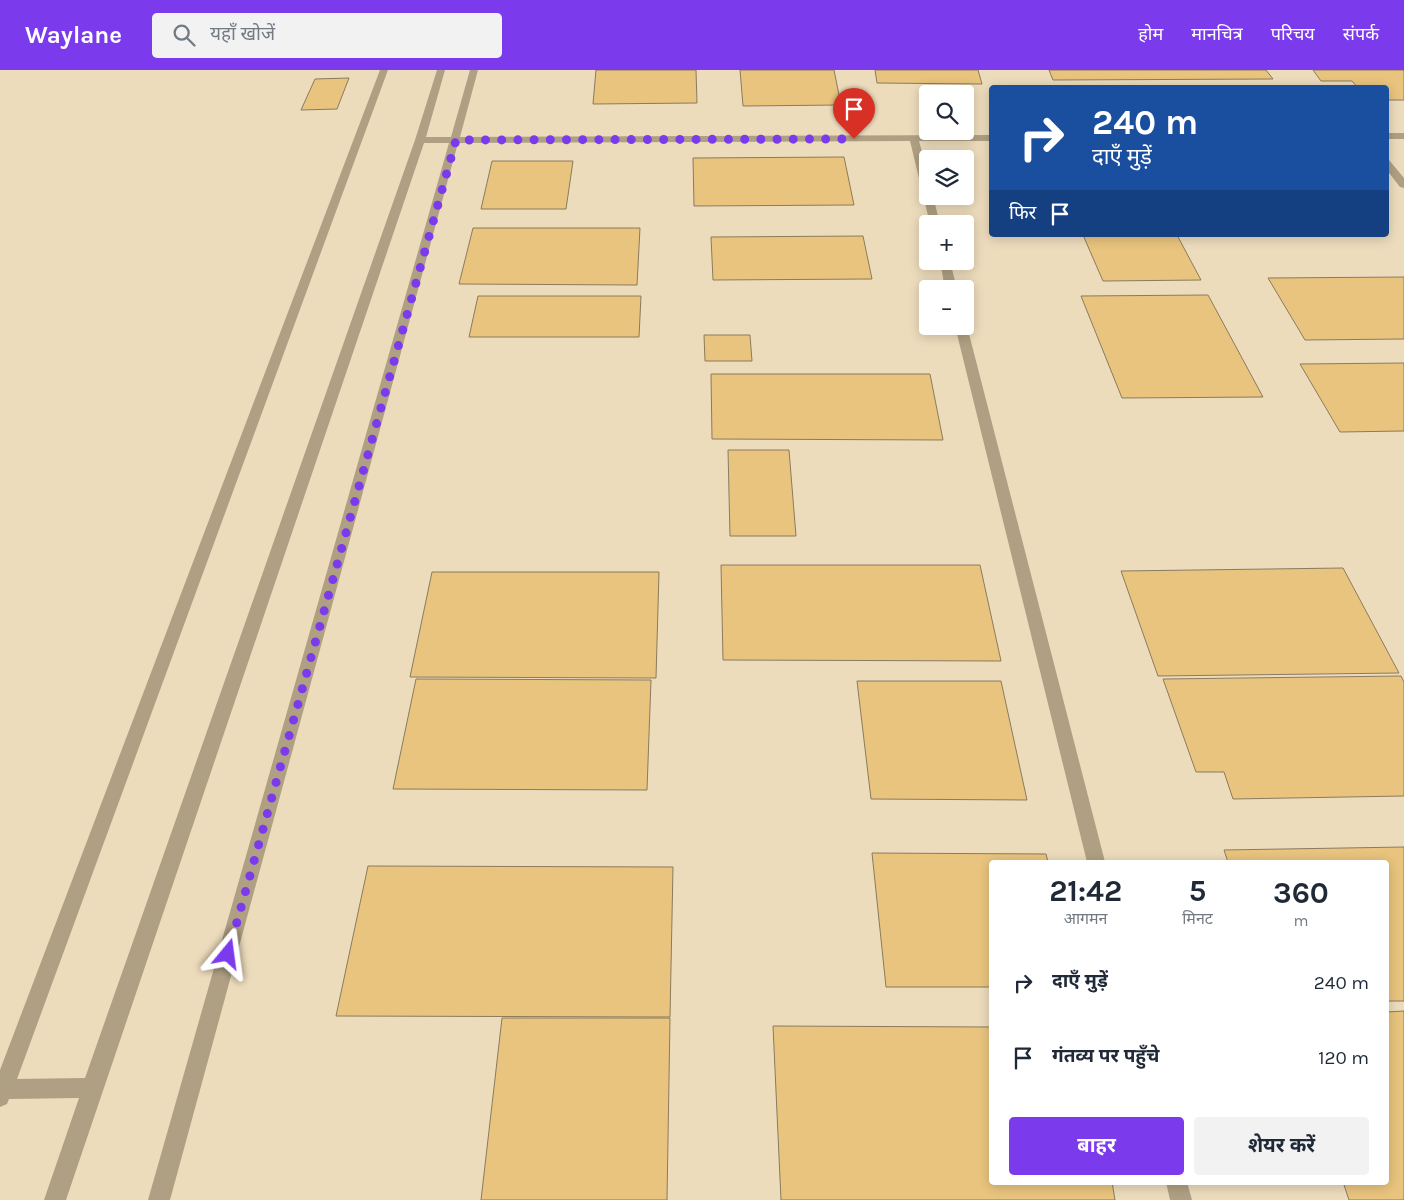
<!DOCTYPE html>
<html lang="hi">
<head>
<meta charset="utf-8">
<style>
	:root { --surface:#fff; --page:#f2f2f3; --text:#1f2937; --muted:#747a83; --accent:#7c3aed }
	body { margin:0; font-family:Karla,"Noto Sans Devanagari",sans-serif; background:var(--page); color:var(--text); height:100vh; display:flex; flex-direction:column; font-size:19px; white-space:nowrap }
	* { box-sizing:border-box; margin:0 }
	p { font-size:16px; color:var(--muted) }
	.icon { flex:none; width:28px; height:28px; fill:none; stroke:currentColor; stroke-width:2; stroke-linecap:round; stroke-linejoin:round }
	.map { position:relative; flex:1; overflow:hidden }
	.details { position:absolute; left:989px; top:790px; width:400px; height:325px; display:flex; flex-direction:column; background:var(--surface); border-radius:5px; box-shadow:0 2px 12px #0003 }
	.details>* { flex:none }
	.guide { position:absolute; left:989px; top:15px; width:400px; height:152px; border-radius:5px; box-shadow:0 2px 12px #0003; background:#1a4fa0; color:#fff; overflow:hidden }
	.fabs { position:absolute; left:919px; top:15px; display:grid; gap:10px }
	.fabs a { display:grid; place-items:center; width:55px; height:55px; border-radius:5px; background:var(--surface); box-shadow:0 2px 12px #0003; font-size:25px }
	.pin { position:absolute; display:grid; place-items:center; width:42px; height:42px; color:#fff; margin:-51px -21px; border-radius:50% 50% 50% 0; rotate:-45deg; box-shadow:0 0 5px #0007 }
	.pin .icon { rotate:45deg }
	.me { position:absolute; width:55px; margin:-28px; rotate:16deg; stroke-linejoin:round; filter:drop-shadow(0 0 4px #0008) }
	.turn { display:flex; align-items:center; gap:18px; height:105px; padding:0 20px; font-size:22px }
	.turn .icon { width:65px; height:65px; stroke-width:2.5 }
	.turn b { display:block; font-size:35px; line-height:42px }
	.then { display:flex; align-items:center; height:48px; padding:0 20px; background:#0003; gap:10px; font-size:19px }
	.eta { display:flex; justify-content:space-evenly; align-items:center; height:85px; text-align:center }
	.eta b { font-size:30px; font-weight:700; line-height:35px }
	.action { display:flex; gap:10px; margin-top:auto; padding:10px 20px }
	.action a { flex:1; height:58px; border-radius:5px; background:var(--accent); color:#fff; font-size:20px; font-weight:700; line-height:58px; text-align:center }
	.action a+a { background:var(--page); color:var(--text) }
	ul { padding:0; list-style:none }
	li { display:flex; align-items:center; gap:15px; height:75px; padding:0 20px }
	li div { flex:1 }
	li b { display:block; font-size:19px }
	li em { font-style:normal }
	header { display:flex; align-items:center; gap:30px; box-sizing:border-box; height:70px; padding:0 25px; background:var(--accent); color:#fff }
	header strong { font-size:24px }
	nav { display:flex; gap:28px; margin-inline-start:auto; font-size:18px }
	.search { width:350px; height:45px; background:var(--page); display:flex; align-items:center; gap:12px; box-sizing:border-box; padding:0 18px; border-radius:5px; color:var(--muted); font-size:19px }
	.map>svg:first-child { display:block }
</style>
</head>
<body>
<header>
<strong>Waylane</strong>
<div class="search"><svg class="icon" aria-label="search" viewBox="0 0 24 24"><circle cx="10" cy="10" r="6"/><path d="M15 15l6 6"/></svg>यहाँ खोजें</div>
<nav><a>होम</a><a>मानचित्र</a><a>परिचय</a><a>संपर्क</a></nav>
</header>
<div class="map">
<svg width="1404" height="1130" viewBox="0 0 1404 1130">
	<rect width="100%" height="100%" fill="#eddcbc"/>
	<g fill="#e9c47e" stroke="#8a7b5e">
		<path d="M596,0h100l1,33 -104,1z"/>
		<path d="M740,0h94l7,35 -98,1z"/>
		<path d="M875,0h103l4,14 -105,-1z"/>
		<path d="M1049,0h217l7,9 -220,1z"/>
		<path d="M1313,0h91v30h-18v-12h-28l-6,-7h-31z"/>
		<path d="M349,8l-12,31 -36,1 14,-31z"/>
		<path d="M844,87l10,48 -160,1 -1,-48z"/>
		<path d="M492,91h81l-7,48h-85z"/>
		<path d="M473,158h167l-3,57 -178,-1z"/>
		<path d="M1083,165h94l24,45 -98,1z"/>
		<path d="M863,166l9,43 -159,1 -2,-43z"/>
		<path d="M1404,207v62l-99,1 -37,-62z"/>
		<path d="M1208,225l55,102 -141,1 -41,-102z"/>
		<path d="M478,226h163l-2,41h-170z"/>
		<path d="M704,265h46l2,26h-47z"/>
		<path d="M1404,293v68l-64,1 -40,-68z"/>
		<path d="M711,304h219l13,66 -231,-1z"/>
		<path d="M728,380h61l7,86h-66z"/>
		<path d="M721,495h259l21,96 -278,-1z"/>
		<path d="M1343,498l56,105 -241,3 -37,-105z"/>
		<path d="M432,502h227l-3,106 -246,-1z"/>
		<path d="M1401,606l3,6v114l-171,3 -9,-27h-28l-33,-93z"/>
		<path d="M416,609l235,1 -4,110 -254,-1z"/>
		<path d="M857,611h144l26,119 -156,-1z"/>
		<path d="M1404,777v154h-18v-139h-158l-4,-12z"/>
		<path d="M872,783l174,1 2,8h-57v125h-105z"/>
		<path d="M368,796l305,1 -3,150 -334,-1z"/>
		<path d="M1404,941v189h-55l-6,-18h43v-170z"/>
		<path d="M502,948h168l-3,182h-186z"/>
		<path d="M773,956l218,1v155h121l3,18h-334z"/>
	</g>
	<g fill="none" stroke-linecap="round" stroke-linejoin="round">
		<g fill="#afa083" fill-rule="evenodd">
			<path d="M380,0h8l-371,1009 68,-1 330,-938 22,-70h8l-19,67h25l19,-67h8l-18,67 531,-2v6h-72l9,32v23h5l7,28h-10l-20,-83 -452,2 -288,1057h-22l301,-1057h-25l-358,1057h-22l35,-102 -70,1 -2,5 -7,3v-37z"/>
			<rect x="1386" y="63" width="18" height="6"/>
			<path d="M1386,89l3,1 15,18v10l-4,-1 -14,-18z"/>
			<path d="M940,191h10l7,28h-12z"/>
			<path d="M965,253l2,3 138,536h-18l-132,-536h10z"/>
			<path d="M1166,1112h21l5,18h-22z"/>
		</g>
	</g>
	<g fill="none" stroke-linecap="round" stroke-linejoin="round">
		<path stroke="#7c3aed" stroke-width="9" stroke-dasharray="0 16.2" d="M228,884l228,-814 398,-1"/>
	</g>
</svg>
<div class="fabs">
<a><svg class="icon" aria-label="search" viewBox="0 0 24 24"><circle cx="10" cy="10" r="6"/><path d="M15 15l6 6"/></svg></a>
<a><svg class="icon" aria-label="layers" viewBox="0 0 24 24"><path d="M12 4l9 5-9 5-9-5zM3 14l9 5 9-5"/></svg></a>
<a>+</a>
<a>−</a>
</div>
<div class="pin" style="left:854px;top:69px;background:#d93025"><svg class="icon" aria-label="arrive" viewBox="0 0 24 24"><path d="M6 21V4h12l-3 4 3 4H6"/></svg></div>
<svg class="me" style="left:228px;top:884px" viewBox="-20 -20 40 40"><path d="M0-17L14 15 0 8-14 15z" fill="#7c3aed" stroke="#fff" stroke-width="4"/></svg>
<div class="guide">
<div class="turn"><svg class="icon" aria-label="right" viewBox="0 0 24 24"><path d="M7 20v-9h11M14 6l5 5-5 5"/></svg><div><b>240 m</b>दाएँ मुड़ें</div></div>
<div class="then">फिर<svg class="icon" aria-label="arrive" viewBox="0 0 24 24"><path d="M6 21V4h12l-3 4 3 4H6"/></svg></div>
</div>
<section class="details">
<div class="eta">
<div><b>21:42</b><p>आगमन</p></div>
<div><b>5</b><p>मिनट</p></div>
<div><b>360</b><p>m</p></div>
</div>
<ul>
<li><svg class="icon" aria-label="right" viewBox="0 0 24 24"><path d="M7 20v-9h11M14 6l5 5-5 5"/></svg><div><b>दाएँ मुड़ें</b></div><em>240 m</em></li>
<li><svg class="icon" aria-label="arrive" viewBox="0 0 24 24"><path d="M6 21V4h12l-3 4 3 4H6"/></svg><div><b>गंतव्य पर पहुँचे</b></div><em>120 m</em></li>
</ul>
<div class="action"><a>बाहर</a><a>शेयर करें</a></div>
</section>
</div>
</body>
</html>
